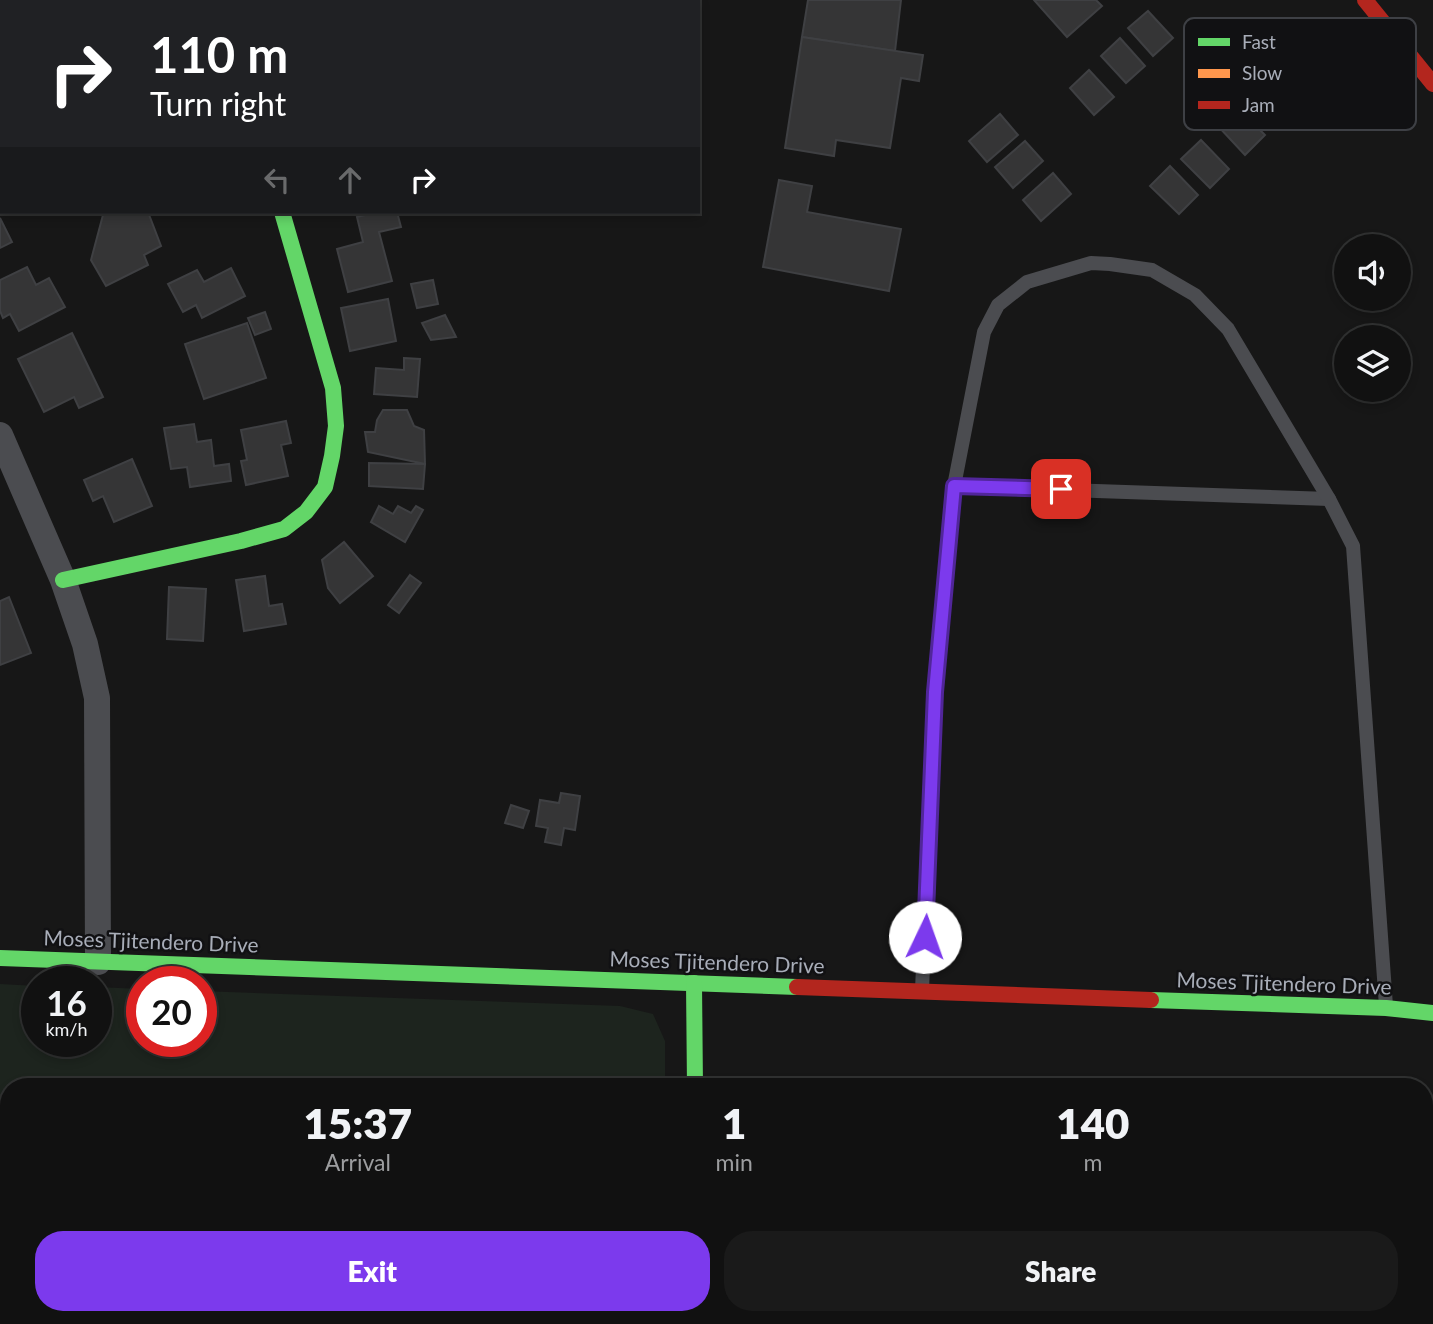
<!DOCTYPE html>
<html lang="en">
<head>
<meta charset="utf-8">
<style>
	:root { --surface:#111; --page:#1a1a1a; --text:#f1f3f6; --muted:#9c9d9f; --line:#303131; --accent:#7c3aed }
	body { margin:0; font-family:Lato,sans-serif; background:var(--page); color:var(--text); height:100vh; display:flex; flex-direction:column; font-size:26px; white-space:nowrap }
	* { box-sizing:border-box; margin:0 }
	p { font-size:23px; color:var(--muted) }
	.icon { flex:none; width:38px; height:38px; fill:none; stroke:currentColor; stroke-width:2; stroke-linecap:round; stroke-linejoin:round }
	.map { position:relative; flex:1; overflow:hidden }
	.details { position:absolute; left:0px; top:1078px; width:1433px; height:247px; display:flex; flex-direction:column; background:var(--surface); border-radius:28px 28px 0 0; box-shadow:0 4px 10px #0003,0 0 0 2px var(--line) }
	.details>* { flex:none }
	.top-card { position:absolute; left:0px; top:0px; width:700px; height:214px; box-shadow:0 4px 10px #0003,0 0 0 2px var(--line); background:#202124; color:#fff; overflow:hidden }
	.fabs { position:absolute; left:1334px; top:234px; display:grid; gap:14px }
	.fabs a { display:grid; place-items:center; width:77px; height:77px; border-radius:50%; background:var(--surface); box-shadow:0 4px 10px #0003,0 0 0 2px var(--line); font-size:35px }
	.speed { position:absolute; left:21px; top:966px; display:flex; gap:14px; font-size:35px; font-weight:700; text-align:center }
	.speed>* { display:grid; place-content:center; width:91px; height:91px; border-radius:50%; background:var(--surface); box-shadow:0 4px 10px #0003,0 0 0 2px var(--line); line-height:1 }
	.speed small { font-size:18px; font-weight:400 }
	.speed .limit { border:10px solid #d22; background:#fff; color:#111 }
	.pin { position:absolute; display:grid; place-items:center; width:60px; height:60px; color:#fff; margin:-30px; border-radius:14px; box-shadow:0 4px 10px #0006 }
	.me { position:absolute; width:77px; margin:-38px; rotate:3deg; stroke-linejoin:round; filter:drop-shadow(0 0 5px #0008) }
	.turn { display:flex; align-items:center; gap:24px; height:147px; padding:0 35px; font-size:32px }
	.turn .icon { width:91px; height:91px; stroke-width:2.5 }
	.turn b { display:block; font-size:49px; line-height:60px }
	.lanes { display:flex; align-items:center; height:66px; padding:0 35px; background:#0003; justify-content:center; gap:35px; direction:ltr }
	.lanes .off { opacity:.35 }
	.eta { display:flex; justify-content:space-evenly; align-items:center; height:119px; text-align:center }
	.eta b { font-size:42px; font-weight:800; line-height:49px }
	.cta { display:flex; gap:14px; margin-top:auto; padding:14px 35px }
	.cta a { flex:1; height:80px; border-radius:28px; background:var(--accent); color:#fff; font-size:28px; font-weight:800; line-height:80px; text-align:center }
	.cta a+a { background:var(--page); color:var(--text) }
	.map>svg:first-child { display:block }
</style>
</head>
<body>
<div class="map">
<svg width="1433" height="1324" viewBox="0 0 1433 1324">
	<rect width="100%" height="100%" fill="#171717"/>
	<path fill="#1d241e" d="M0,984l37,2v55h59v-54l46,2v52h59v-50l419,15 33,8 12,27v46h-656v229h655v8h-664z"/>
	<g fill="#353536" stroke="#3f4043" stroke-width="2">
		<path d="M0,0h49v2h-47v17l-2,-4z"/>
		<path d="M269,0h41v2h-47z"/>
		<path d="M808,0h93l-6,51 -93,-14z"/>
		<path d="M1034,0h62l6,6 -35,31z"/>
		<path d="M1148,11l25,27 -20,18 -25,-28z"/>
		<path d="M802,37l121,18 -4,26 -18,-3 -11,70 -54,-8 -2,16 -49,-8z"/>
		<path d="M1120,38l25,28 -19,17 -25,-27z"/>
		<path d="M1089,70l25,27 -20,18 -24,-27z"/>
		<path d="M1236,106l29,29 -20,20 -28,-30z"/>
		<path d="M1000,114l18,21 -31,27 -18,-21z"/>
		<path d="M1201,140l28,29 -19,19 -29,-29z"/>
		<path d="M1025,141l18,20 -30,27 -18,-21z"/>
		<path d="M1170,166l28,29 -19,19 -29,-28z"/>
		<path d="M1053,173l18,21 -30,27 -18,-21z"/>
		<path d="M779,180l33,6 -5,26 94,17 -12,62 -126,-24z"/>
		<path d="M109,212h39l13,34 -17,9 4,10 -42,21 -15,-26 12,-45z"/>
		<path d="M377,212h20l4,15 -22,5 13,49 -44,11 -11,-43 26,-7 -6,-25z"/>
		<path d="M0,218l12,24 -12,6z"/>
		<path d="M27,267l9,18 13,-7 16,29 -46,24 -9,-17 -7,4 -3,-7v-31z"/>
		<path d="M231,268l14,28 -43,22 -6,-13 -13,7 -15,-28 29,-14 7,12z"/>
		<path d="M433,280l5,24 -21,4 -6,-24z"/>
		<path d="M388,299l8,42 -46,10 -9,-43z"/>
		<path d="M265,312l6,17 -16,6 -7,-17z"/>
		<path d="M445,315l11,22 -25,3 -9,-17z"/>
		<path d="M247,323l19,55 -62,21 -19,-55z"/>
		<path d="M72,333l31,64 -24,11 -5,-11 -30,15 -26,-53z"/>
		<path d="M404,358l16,1 -3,38 -43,-3 2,-26 28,2z"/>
		<path d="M383,410h24l7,16 10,4 1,34 -57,-12 -3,-20h10l2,-12z"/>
		<path d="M286,421l5,22 -10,2 7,31 -42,9 -5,-24 6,-1 -6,-30z"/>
		<path d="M194,424l3,18 14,-2 3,26 15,-2 2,17 -41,6 -3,-20 -16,2 -7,-41z"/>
		<path d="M132,459l20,47 -38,16 -11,-26 -10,5 -9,-21z"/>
		<path d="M369,463l56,1 -2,25 -54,-3z"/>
		<path d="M379,506l14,8 5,-8 13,7 5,-7 7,4 -18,32 -34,-20z"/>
		<path d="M344,542l29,34 -33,27 -12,-15 -6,-28z"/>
		<path d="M410,575l11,8 -22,30 -11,-8z"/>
		<path d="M265,576l4,30 13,-2 4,20 -42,7 -8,-51z"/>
		<path d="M169,587l37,2 -3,52 -36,-2z"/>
		<path d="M9,597l22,56 -31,12v-64z"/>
		<path d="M561,793l19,3 -5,34 -11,-2 -3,17 -16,-3 3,-14 -12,-2 4,-26 19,3z"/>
		<path d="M511,805l18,6 -6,17 -18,-5z"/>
		<rect x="1424" y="1109" width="9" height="14"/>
		<path d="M1424,1125h9v33l-9,-1z"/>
		<rect x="1424" y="1179" width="9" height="56"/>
		<path d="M1314,1316h76v8h-78z"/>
	</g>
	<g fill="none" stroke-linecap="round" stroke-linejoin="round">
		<g stroke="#4b4c50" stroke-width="14">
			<path d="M954,486l375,13"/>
			<path d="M922,990l13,-298 19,-206 30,-154 14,-27 29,-23 64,-19 19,1 42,6 43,25 33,34 101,170 24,47 33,460"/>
		</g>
		<g stroke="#4b4c50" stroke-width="26">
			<path d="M221,0l1,2"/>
			<path d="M0,435l63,145 22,64 12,54 1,264"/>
		</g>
		<g stroke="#63d668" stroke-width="16">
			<path d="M63,580l178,-39 43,-12 22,-17 19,-25 7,-31 4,-30 -3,-38 -51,-176"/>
			<path d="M0,958l797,29"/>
			<path d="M694,983l1,104"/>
			<path d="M1151,1000l235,8 47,5"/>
		</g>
		<path stroke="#ff974d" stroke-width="16" d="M696,1316v8"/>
		<g stroke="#b3261e" stroke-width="16">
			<path d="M1365,0l68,84"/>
			<path d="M797,987l354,13"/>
		</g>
	</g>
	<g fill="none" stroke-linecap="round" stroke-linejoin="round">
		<defs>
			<path id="route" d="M925,937l10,-245 19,-206 107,3"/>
		</defs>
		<use href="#route" stroke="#51269a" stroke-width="18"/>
		<use href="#route" stroke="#7c3aed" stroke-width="12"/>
	</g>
	<g text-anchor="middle" stroke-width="5" stroke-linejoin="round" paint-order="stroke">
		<g font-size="21" fill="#a8adb8" stroke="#111113">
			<text transform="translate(151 942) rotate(2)" y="7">Moses Tjitendero Drive</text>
			<text transform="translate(717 963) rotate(2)" y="7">Moses Tjitendero Drive</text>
			<text transform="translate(1284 984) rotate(2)" y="7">Moses Tjitendero Drive</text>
		</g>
	</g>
	<rect x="1184" y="18" width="232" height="112" rx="10" fill="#111113" stroke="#3e4045" stroke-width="2"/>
	<rect x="1198" y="38" width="32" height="8" fill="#63d668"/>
	<rect x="1198" y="69" width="32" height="9" fill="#ff974d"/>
	<rect x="1198" y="101" width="32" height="8" fill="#b3261e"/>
	<g font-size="19" fill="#a8adb8">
		<text x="1242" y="49">Fast</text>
		<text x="1242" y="80">Slow</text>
		<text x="1242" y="112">Jam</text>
	</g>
</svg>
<div class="fabs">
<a><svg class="icon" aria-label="sound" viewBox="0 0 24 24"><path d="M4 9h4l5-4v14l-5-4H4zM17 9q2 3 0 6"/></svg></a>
<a><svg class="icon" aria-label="layers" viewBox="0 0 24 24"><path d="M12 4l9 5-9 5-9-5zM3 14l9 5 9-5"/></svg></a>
</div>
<div class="speed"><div>16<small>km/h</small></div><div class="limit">20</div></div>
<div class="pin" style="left:1061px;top:489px;background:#d93025"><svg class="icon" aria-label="arrive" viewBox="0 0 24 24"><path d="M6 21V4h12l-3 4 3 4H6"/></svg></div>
<svg class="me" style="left:925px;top:937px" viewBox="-20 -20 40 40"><circle r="19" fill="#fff"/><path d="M0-13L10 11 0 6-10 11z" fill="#7c3aed"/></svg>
<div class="top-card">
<div class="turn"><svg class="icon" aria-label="right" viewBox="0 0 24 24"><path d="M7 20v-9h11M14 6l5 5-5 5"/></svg><div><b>110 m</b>Turn right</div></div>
<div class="lanes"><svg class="icon off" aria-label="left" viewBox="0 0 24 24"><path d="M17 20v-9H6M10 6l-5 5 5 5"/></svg><svg class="icon off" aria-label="ahead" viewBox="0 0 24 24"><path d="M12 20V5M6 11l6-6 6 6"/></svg><svg class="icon" aria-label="right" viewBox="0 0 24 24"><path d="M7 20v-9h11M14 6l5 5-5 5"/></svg></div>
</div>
<section class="details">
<div class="eta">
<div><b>15:37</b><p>Arrival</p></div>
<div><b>1</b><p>min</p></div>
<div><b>140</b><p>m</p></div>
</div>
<div class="cta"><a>Exit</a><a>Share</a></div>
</section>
</div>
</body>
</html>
